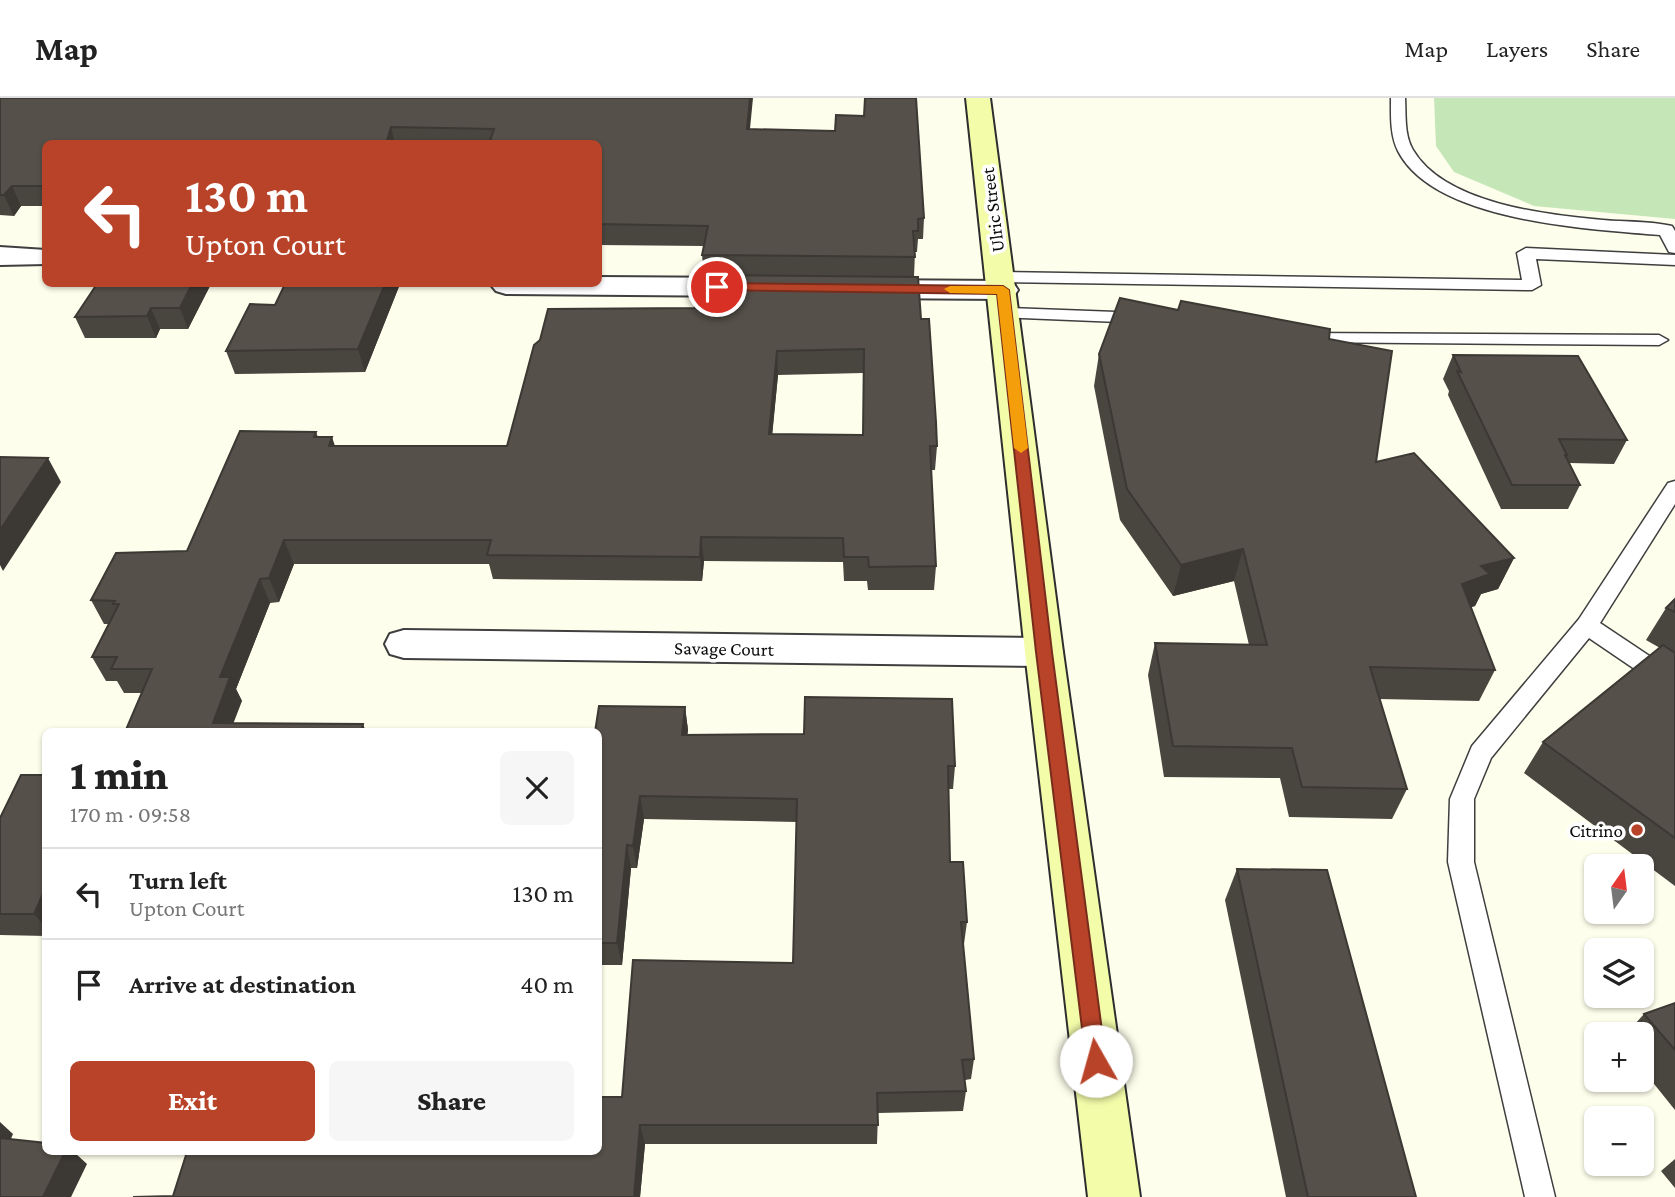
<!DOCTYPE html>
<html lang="en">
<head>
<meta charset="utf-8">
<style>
	:root { --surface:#fff; --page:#f6f6f6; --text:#222; --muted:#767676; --line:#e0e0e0; --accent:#b84329 }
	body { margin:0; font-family:"Crimson Pro",serif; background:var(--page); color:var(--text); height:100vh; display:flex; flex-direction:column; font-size:26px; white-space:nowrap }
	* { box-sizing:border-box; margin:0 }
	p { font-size:23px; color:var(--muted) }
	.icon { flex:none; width:38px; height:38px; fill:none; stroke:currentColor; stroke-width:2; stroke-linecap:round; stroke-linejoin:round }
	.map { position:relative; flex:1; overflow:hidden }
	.drawer { position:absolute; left:42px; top:630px; width:560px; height:427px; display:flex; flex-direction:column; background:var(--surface); border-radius:10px; box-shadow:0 2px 5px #0004 }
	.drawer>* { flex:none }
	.top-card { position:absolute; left:42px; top:42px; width:560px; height:147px; border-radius:10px; box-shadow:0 2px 5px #0004; background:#b84329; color:#fff; overflow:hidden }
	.needle { width:46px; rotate:14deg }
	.fabs { position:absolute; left:1584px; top:756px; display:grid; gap:14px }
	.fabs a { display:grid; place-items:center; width:70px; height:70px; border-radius:10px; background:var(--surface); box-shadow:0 2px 5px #0004; font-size:35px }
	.pin { position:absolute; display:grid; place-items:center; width:60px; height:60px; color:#fff; margin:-30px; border:4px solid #fff; border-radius:50%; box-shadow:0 2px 7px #0007 }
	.me { position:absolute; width:77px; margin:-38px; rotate:353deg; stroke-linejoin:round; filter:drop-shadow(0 0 5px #0008) }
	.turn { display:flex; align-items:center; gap:24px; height:147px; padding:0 28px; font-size:32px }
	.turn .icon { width:91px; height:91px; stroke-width:2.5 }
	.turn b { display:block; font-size:49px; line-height:60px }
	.round { display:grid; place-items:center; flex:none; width:74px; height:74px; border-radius:10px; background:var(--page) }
	.headline { display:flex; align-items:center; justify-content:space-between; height:119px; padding:0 28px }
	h1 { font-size:42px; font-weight:800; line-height:52px }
	.action { display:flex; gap:14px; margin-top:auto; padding:14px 28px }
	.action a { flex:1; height:80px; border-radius:10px; background:var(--accent); color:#fff; font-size:28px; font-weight:800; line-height:80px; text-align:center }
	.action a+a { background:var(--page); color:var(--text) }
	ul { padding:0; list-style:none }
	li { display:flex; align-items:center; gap:21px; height:91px; padding:0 28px; border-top:2px solid var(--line) }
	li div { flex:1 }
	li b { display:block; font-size:26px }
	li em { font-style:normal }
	header { display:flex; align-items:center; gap:42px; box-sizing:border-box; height:98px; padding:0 35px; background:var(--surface); border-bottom:2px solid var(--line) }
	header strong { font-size:33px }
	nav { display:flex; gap:38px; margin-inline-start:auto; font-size:24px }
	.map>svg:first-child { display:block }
</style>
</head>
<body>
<header>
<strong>Map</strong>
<nav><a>Map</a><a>Layers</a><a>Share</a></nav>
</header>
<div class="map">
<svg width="1675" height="1099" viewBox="0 0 1675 1099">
	<rect width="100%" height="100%" fill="#fefeec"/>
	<path fill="#c5e7b7" d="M1434,0h241v121l-141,-13 -80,-34 -18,-26z"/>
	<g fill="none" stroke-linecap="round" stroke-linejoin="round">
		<defs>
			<g id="lane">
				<path d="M1391,0h14c1,17 -1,37 8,52 32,54 134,65 190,70 22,2 47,1 69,6l3,5v22l-6,-1 -9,-17c-70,-6 -226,-13 -262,-84 -8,-16 -7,-35 -7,-53z"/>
				<path d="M1526,150l149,7v10l-139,-6 5,26 -9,5 -532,-8 -9,-5 9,-5 522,8 -5,-27z"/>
				<path d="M1006,210l137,5 9,5 -9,5 -143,-6 -3,-4z"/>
				<path d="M1301,235l358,2 9,5 -9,5 -364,-3 -3,-4 3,-4z"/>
				<path d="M1675,383v23l-75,119 75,50v21l-8,-3 -78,-53 -98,120 -17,41v63l81,335h-30l-77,-335 2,-63 22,-53 107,-127 89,-136z"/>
			</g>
			<g id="street">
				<path d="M0,149l46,3v14l-46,1z"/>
				<path d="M598,179l151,1 10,3 5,6 -5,6 -10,3 -243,-2 -10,-3 -5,-6 107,-1z"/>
				<path d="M865,182l138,1 11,3 4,6 -4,6 -11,3 -138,-1 -10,-3 -5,-6 5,-6z"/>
				<path d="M404,532l640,8 14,4 5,10 -5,10 -14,4 -640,-8 -14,-4 -5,-10 5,-10z"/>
			</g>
			<path id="secondary" d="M966,0h24l73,554 77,545h-52l-63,-545z"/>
		</defs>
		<use href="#lane" stroke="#3f3f3f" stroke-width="3"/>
		<use href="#street" stroke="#3f3f3f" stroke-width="4"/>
		<use href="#secondary" stroke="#2e2e2e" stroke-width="4"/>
		<use href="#lane" fill="#fff" fill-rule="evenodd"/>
		<use href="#street" fill="#fff" fill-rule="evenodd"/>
		<use href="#secondary" fill="#f3fda9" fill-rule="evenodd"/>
	</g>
	<g fill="#49453f" fill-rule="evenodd">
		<path d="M0,0l750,31 174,89 -1,21h-5l-1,13h-2l-1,25 7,42 16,127 -2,24h-4l5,96 -2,24h-66l-1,-9h-23l-1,-19 -139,-1 -2,20 -209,-2 -4,-15h-195l-15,38 -9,1 -34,86 6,12 -117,31 17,-39h-18l-7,-12h-11l-14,-24 17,-33h-5l-13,-24 96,-49 129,-119 2,5 17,9h172l188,-138 9,-33 -2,-20 2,-9 -106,-1v-101h-552v62h-25l-7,10 -14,-1zM863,275v62l-91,-1 6,-59z"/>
		<path d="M211,186l-23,45h-28l-4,9h-71l-10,-21z"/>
		<path d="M291,186h109l-35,88 -130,2 -9,-23 49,-46z"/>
		<path d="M1329,241l47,123 138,96 -16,31 -17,5 -6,12 -4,1 24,63 -16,31 -100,-2 28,90 -15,30 -103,-2 -9,-39 -116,-1 -16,-102 7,-32 94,2 -15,-64 -61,15 -53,-76 -26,-134 5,-32z"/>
		<path d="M1453,257l174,85 -13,24 -45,-1 11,22 -12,24h-67l-53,-114 1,-4 -6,-12z"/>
		<path d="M1675,501v287l-151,-113 19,-31 117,-94 -14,-8 20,-32z"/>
		<path d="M685,609l3,23 -1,5 268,31 -2,23h-5l2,73 17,60 -3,22h-1l11,115 -3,20 -6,1 1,11 -3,20 -85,2 -1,31h-232l-5,53h-507l40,-1 425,-44 24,-55 171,-134 4,-141 -153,-3 -7,49h-6l-9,97h-24v-233z"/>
		<path d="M46,677v161l-46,-1v-117z"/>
		<path d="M1237,771l179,328h-130l-61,-297z"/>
		<path d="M1675,905v107l-33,-41v-35h-16l18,-20z"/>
		<path d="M1675,1061v29l-14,-17z"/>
	</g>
	<g fill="#3c3833">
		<path d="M750,0h3l-5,51 -1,-20z"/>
		<path d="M391,29l4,17h-9z"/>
		<path d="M12,88l9,20 -7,10 -10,-21z"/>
		<path d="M192,186h19l-23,45 -8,-21z"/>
		<path d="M385,186h15l-35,88 -7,-23z"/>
		<path d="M151,210l9,21 -4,9 -9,-22z"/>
		<path d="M777,253l1,24 -8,83 -1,-24z"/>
		<path d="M332,339l8,24 -11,-15z"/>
		<path d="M48,360l13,24 -58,89 -3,-6v-35z"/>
		<path d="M701,439l3,24 -2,20 -2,-24z"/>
		<path d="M284,442l10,24 -15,38 -10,-24z"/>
		<path d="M1243,451l-9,32 -61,15 8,-31z"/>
		<path d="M1514,460l-16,31 -17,5 -6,12 -28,9 15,-31 19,-18z"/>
		<path d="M260,481l10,24 -34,86 6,12 -12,31 -17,-9 7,-46z"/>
		<path d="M685,609l3,23 -3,28 -3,-23z"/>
		<path d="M363,626l3,8h-5z"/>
		<path d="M640,698l4,23 -7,49 -4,-22z"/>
		<path d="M627,747l4,23 -9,97 -5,-22z"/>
		<path d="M46,789v41l-12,-14z"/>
		<path d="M0,1024l13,12 -9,21 -4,-3z"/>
		<path d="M640,1027l5,19 -5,53h-6z"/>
		<path d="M65,1054h9l13,12 -16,33h-28z"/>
	</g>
	<g fill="#555049" stroke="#3c3833" stroke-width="2" fill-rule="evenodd">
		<path d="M0,0h750l-3,31 88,2 1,-16 28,1 1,-18h51l8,120 -6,1v12h-5l2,26 -213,-2 6,-29 -110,-2v-80h-109l5,-15 -103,-2 -5,17h-340v42h-34l-8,9h-4z"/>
		<path d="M699,177l219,2 3,42h8l7,103 1,24h-7l6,120 -67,1 -1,-10h-24l-1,-19 -142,-1 -1,20 -213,-2 4,-15h-207l-15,38 -9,1 -40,98h10l-17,46 150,1 -2,8h-236l27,-63h-41l6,-12h-25l27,-53h-6l2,-3 -24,-1 25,-47 71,-2 53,-120 76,1 -2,5h18l-3,9h178l27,-101 6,-5 8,-31 147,-1zM864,251l-1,86 -94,-1 8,-83z"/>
		<path d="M97,186h95l-12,24h-29l-4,8 -72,1z"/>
		<path d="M285,186h100l-27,65 -132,2 24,-47 25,1z"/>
		<path d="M1120,200l58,12 3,-9 149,28 -1,10 63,12 -16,111 38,-9 100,105 -33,8 9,8 -28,10 33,86 -125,-3 37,122 -105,-2 -10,-39 -119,-2 -18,-103 112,2 -24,-96 -62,16 -54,-76 -28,-135z"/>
		<path d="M1453,257l125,1 49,84 -68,-1 8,16h-2l15,30h-68l-55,-114 4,1z"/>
		<path d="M0,359l48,1 -48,72z"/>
		<path d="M1675,501v13l-9,-4z"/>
		<path d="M1663,547l12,8v185l-132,-96z"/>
		<path d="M805,599l147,2 3,67h-7l2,96h13l4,60h-6l13,137 -12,1 4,31 -89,2 1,32h-238l-6,72h-501l40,-1 14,-44h411v-55h24l11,-137 160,3 4,-164 -157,-3 -7,50 -6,-1 -10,98h-19v-211h-3l4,-26 86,1 -3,28 122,-1z"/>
		<path d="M21,677h25v112l-12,27h-34v-96z"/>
		<path d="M1237,771l90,1 89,327h-108z"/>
		<path d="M1675,905v47l-31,-36z"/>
		<path d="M0,1040l46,5v9h19l-22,45h-43z"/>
	</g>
	<path fill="#b84329" stroke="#782c1b" stroke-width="2" d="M717,185l286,3 6,4 43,362 54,409 -3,7 -7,2 -7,-2 -3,-7 -50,-409 -39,-358 -284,-4v-6z"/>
	<path fill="#f59e0b" d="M1003,188l6,4 19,158 -7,5 -7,-5 -17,-154 -47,-1 -6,-4 6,-3z"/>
	<circle fill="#b84329" stroke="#fff" stroke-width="2.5" cx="1637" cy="732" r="7"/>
	<g text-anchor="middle" stroke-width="7" stroke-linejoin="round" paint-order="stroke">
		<g font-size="19" fill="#0c0c0c" stroke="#fff">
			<text transform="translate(992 112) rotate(-97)" y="7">Ulric Street</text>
			<text transform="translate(724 550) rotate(1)" y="7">Savage Court</text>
		</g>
		<g font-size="19" fill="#0c0c0c" stroke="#fff" text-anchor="end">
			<text x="1623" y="739">Citrino</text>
		</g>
	</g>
</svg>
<div class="fabs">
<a><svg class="needle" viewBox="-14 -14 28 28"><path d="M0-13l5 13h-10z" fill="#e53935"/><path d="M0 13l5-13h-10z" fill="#767676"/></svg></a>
<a><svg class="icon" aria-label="layers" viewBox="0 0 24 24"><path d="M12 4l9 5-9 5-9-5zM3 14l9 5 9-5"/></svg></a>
<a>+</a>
<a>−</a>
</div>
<div class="pin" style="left:717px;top:189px;background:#d93025"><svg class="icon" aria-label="arrive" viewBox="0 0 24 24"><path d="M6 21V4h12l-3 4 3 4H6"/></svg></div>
<svg class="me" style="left:1096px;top:963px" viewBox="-20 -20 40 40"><circle r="19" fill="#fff"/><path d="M0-13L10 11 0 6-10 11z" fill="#b84329"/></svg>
<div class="top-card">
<div class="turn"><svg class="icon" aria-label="left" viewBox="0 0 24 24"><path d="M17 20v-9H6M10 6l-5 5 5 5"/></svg><div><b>130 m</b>Upton Court</div></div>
</div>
<section class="drawer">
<div class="headline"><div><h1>1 min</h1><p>170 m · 09:58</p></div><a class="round"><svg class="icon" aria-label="close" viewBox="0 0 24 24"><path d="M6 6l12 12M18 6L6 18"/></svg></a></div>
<ul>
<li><svg class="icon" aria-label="left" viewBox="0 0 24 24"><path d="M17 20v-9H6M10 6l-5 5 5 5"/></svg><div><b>Turn left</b><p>Upton Court</p></div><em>130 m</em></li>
<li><svg class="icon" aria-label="arrive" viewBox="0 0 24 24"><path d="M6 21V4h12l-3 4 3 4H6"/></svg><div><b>Arrive at destination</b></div><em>40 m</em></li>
</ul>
<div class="action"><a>Exit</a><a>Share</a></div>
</section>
</div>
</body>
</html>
